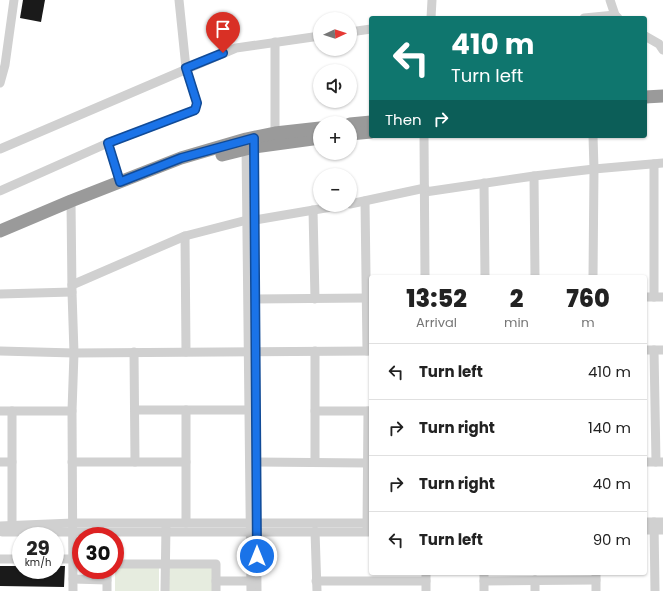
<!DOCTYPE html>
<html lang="en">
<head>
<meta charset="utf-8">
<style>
	:root { --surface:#fff; --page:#f6f6f6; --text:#222; --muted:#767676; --line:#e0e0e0 }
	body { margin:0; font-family:Poppins,sans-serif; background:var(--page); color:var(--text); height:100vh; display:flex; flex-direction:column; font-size:15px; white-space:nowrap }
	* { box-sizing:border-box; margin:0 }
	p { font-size:13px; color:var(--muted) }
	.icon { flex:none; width:22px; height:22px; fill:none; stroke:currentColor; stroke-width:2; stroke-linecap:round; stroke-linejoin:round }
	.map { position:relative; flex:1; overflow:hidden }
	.panel { position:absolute; left:369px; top:275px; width:278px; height:300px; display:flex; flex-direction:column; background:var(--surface); border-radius:4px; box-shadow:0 1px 3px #0004 }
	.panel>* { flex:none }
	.hud { position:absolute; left:369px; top:16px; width:278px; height:122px; border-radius:4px; box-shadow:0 1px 3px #0004; background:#0f766e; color:#fff; overflow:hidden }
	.needle { width:26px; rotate:87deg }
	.controls { position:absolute; left:313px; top:12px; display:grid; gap:8px }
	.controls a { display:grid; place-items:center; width:44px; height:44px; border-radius:50%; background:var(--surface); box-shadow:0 1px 3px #0004; font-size:20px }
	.speed { position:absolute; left:12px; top:527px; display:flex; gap:8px; font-size:20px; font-weight:700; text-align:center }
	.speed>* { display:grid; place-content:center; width:52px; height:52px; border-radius:50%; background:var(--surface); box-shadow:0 1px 3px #0004; line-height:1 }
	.speed small { font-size:10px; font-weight:400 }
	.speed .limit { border:6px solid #d22; background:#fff; color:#111 }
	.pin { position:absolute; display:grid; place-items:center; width:34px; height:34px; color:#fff; margin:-41px -17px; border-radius:50% 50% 50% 0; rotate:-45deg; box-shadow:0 0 4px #0007 }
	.pin .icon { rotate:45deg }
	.me { position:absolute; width:44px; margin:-22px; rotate:0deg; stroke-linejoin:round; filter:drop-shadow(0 0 3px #0008) }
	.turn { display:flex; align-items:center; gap:14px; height:84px; padding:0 16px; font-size:18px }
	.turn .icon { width:52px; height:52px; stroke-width:2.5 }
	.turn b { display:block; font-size:28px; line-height:34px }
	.then { display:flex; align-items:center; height:38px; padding:0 16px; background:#0003; gap:8px; font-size:15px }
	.eta { display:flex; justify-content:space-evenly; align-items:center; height:68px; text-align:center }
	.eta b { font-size:24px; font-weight:800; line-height:28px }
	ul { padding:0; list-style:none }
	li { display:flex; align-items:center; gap:12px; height:56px; padding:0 16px; border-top:1px solid var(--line) }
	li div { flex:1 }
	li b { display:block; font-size:15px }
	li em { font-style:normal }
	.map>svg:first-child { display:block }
</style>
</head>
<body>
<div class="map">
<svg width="663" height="591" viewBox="0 0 663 591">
	<rect width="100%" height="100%" fill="#fff"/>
	<g fill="#e6ecdf">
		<rect x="168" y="567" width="44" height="24"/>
		<rect x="115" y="568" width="44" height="23"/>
	</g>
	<g fill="#1a1a1a">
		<path d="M23,0h22l-4,22 -21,-4z"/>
		<path d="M0,566h21v4h34v-4h10l-1,21 -64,-1z"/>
	</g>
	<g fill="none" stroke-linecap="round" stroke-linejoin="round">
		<g stroke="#d0d0d0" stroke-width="9">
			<path d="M610,0l5,15 3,3"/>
			<path d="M431,18l1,-18"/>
			<path d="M584,18l31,-3"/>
			<path d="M350,32l21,-3"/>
			<path d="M645,36l14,8 4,6"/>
			<path d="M275,42v91"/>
			<path d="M0,83l5,-18 9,-65"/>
			<path d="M424,136l1,141"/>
			<path d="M593,136l1,33 -1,108"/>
			<path d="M254,142l3,449"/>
			<path d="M108,143l12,39"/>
			<path d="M246,145l5,446"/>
			<path d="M0,149l236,-101 84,-12"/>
			<path d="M534,176l1,101"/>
			<path d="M484,183l1,94"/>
			<path d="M0,191l108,-48 87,-33 2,-7 -11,-35 -7,-68"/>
			<path d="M425,192l109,-16 60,-7 69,-6"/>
			<path d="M71,201l1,91 2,61 -2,58 1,180"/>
			<path d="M365,201l2,150"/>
			<path d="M350,204l75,-16"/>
			<path d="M313,210l2,89"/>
			<path d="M185,236l1,116"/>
			<path d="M72,285l113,-49 62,-16h8l88,-15"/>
			<path d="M0,294l72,-2"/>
			<path d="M645,297h18"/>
			<path d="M654,297v-133"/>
			<path d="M250,299l116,-1"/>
			<path d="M645,350h18"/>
			<path d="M654,350l2,112"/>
			<path d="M0,351l74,2 297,-2"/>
			<path d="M134,352l1,110"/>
			<path d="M135,410h114"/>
			<path d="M186,410v113"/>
			<path d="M0,411h72"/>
			<path d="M12,411v115"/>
			<path d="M315,411h56"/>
			<path d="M0,462h12"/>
			<path d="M72,462h114"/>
			<path d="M256,462l111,1"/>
			<path d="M315,462v-111"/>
			<path d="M645,462h18"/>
			<path d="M645,522h18"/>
			<path d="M654,522l1,69"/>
			<path d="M0,526l73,-3h298"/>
			<path d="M367,528l1,-117"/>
			<path d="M645,530h18"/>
			<path d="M315,531l2,60"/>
			<path d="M2,532h369"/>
			<path d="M0,559h21"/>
			<path d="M55,559h18"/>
			<path d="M115,564h101v27"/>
			<path d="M484,573v18"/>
			<path d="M596,573v18"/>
			<path d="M73,579l34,1"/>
			<path d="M535,580v11"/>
			<path d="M216,581h40"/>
			<path d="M316,581h110"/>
			<path d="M484,581l112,-1"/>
			<path d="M107,591v-21"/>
			<path d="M165,591l1,-65"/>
			<path d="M426,591v-18"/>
		</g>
		<g stroke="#9a9a9a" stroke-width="13">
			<path d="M645,97l18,-1"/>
			<path d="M350,124l21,-2"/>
			<path d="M350,134l21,-2"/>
			<path d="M222,155l32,-8 66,-9"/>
			<path d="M0,231l71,-30 110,-43 65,-19 29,-6 45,-5"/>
		</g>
	</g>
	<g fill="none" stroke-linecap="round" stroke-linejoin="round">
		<defs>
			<path id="route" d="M223,53l-37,15 11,35 -2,7 -87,33 12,39 61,-24 73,-20 3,418"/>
		</defs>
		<use href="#route" stroke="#114b97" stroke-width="10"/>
		<use href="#route" stroke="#1a73e8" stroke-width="7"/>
	</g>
</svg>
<div class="controls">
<a><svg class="needle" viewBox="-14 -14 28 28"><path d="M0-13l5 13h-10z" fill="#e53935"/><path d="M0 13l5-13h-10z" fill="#767676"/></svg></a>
<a><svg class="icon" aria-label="sound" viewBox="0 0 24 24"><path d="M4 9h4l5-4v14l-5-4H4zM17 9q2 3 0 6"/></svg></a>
<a>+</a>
<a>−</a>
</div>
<div class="speed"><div>29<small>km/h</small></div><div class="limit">30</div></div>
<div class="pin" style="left:223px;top:53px;background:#d93025"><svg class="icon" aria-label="arrive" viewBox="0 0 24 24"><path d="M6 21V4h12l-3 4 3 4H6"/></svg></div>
<svg class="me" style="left:257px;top:556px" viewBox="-20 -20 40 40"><circle r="17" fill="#1a73e8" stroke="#fff" stroke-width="3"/><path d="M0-11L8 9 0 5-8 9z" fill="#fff"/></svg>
<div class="hud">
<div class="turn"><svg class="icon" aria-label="left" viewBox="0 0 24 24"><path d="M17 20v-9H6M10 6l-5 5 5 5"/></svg><div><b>410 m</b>Turn left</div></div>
<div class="then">Then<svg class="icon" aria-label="right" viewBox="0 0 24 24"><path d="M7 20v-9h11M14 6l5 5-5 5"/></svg></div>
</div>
<section class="panel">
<div class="eta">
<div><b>13:52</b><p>Arrival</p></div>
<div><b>2</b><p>min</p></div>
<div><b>760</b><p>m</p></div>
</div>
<ul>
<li><svg class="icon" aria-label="left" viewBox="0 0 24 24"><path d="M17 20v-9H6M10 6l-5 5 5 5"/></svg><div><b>Turn left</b></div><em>410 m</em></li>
<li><svg class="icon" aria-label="right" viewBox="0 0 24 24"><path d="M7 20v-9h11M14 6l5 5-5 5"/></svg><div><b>Turn right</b></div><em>140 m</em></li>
<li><svg class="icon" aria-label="right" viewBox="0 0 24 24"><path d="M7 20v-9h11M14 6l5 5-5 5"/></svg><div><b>Turn right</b></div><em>40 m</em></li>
<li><svg class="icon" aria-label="left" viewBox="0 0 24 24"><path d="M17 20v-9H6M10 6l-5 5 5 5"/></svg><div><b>Turn left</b></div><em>90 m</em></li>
</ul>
</section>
</div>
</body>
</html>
